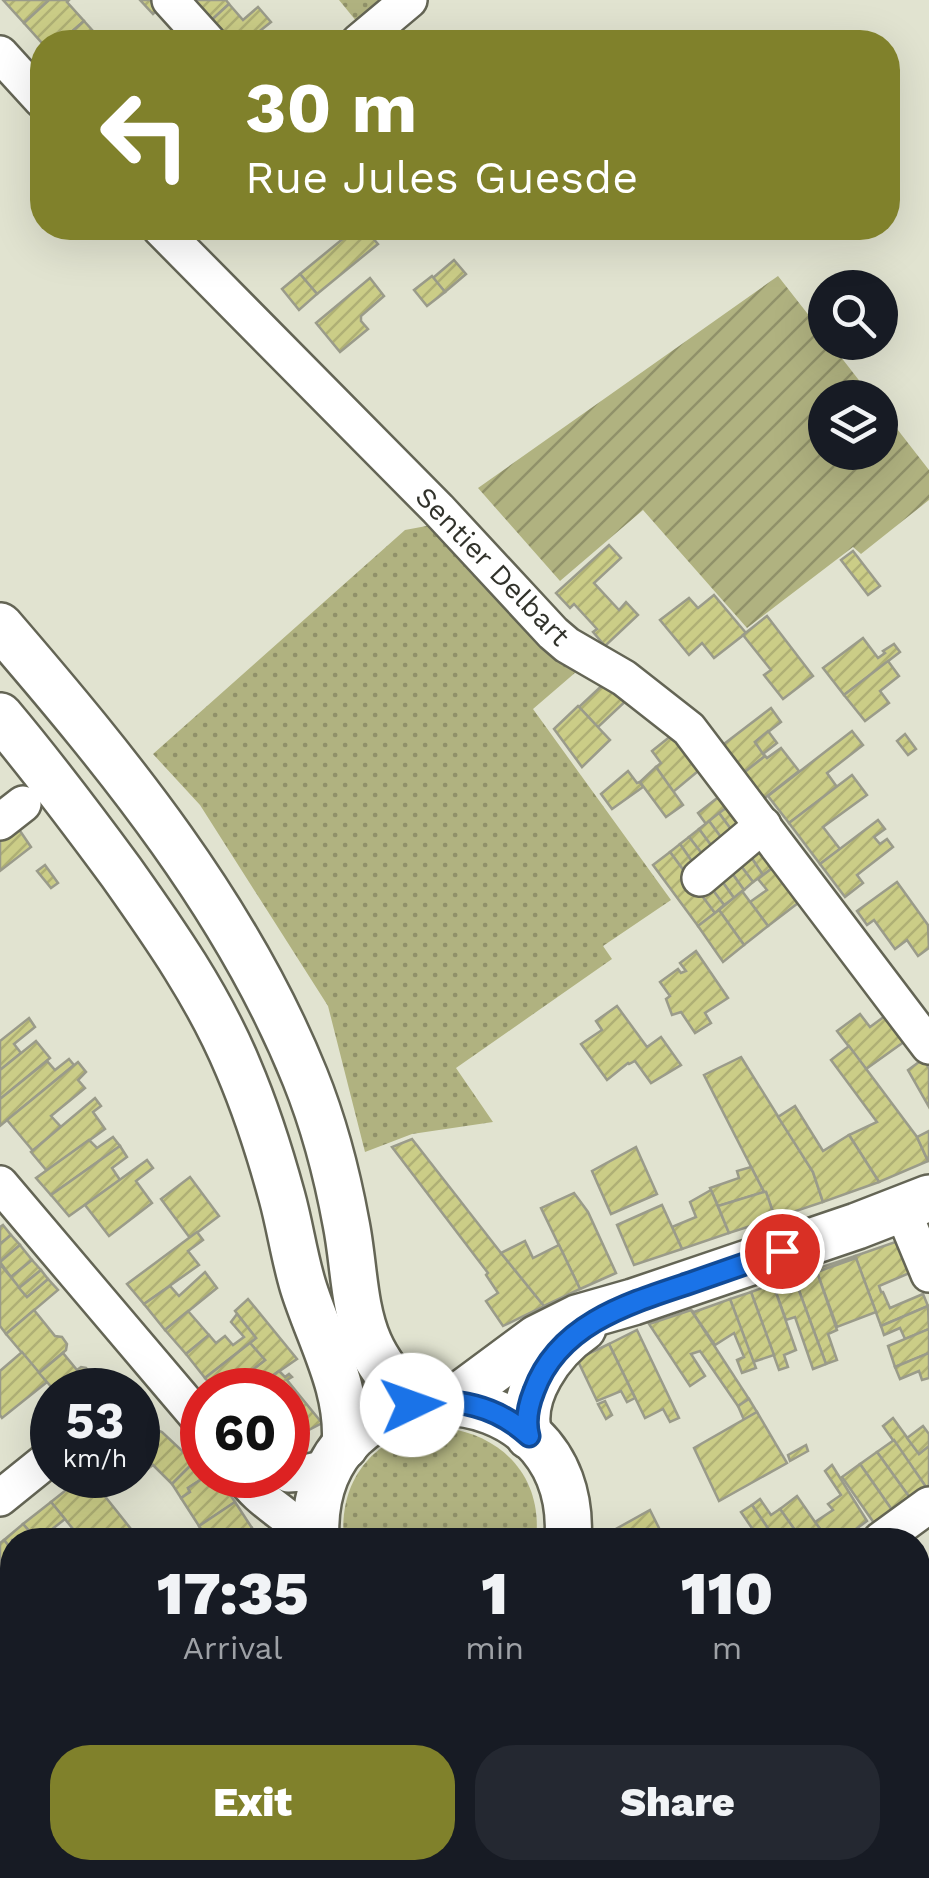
<!DOCTYPE html>
<html lang="en">
<head>
<meta charset="utf-8">
<style>
	:root { --surface:#171b24; --page:#242831; --text:#f1f3f6; --muted:#9ea1a6; --accent:#80812b }
	body { margin:0; font-family:"Work Sans",sans-serif; background:var(--page); color:var(--text); height:100vh; display:flex; flex-direction:column; font-size:38px; white-space:nowrap }
	* { box-sizing:border-box; margin:0 }
	p { font-size:32px; color:var(--muted) }
	.icon { flex:none; width:55px; height:55px; fill:none; stroke:currentColor; stroke-width:2; stroke-linecap:round; stroke-linejoin:round }
	.map { position:relative; flex:1; overflow:hidden }
	.side { position:absolute; left:0px; top:1528px; width:930px; height:352px; display:flex; flex-direction:column; background:var(--surface); border-radius:40px 40px 0 0; box-shadow:0 10px 40px #0002 }
	.side>* { flex:none }
	.banner { position:absolute; left:30px; top:30px; width:870px; height:210px; border-radius:40px; box-shadow:0 10px 40px #0002; background:#80812b; color:#fff; overflow:hidden }
	.tools { position:absolute; left:808px; top:270px; display:grid; gap:20px }
	.tools a { display:grid; place-items:center; width:90px; height:90px; border-radius:50%; background:var(--surface); box-shadow:0 10px 40px #0002; font-size:50px }
	.speed { position:absolute; left:30px; top:1368px; display:flex; gap:20px; font-size:50px; font-weight:700; text-align:center }
	.speed>* { display:grid; place-content:center; width:130px; height:130px; border-radius:50%; background:var(--surface); box-shadow:0 10px 40px #0002; line-height:1 }
	.speed small { font-size:25px; font-weight:400 }
	.speed .limit { border:15px solid #d22; background:#fff; color:#111 }
	.pin { position:absolute; display:grid; place-items:center; width:85px; height:85px; color:#fff; margin:-42px; border:5px solid #fff; border-radius:50%; box-shadow:0 2px 10px #0007 }
	.me { position:absolute; width:110px; margin:-55px; rotate:87deg; stroke-linejoin:round; filter:drop-shadow(0 0 8px #0008) }
	.turn { display:flex; align-items:center; gap:35px; height:210px; padding:0 50px; font-size:45px }
	.turn .icon { width:130px; height:130px; stroke-width:2.5 }
	.turn b { display:block; font-size:70px; line-height:85px }
	.eta { display:flex; justify-content:space-evenly; align-items:center; height:170px; text-align:center }
	.eta b { font-size:60px; font-weight:800; line-height:70px }
	.button { display:flex; gap:20px; margin-top:auto; padding:20px 50px }
	.button a { flex:1; height:115px; border-radius:40px; background:var(--accent); color:#fff; font-size:40px; font-weight:800; line-height:115px; text-align:center }
	.button a+a { background:var(--page); color:var(--text) }
	.map>svg:first-child { display:block }
</style>
</head>
<body>
<div class="map">
<svg width="929" height="1878" viewBox="0 0 929 1878">
	<defs>
		<pattern id="grass-dots" width="8" height="8" patternUnits="userSpaceOnUse" patternTransform="scale(2.5)"><rect width="8" height="8" fill="#b0b280"/><path d="M2 2h.1M6 6h.1" fill="none" stroke="#909169" stroke-width="1.8" stroke-linecap="round"/></pattern>
		<pattern id="garden-furrows" width="10" height="10" patternUnits="userSpaceOnUse" patternTransform="scale(2.5)"><rect width="10" height="10" fill="#b0b280"/><path d="M-1 1l2-2M0 10L10 0M9 11l2-2" fill="none" stroke="#909169"/></pattern>
		<pattern id="building-hatch" width="6" height="6" patternUnits="userSpaceOnUse" patternTransform="scale(2.5)"><rect width="6" height="6" fill="#cbcd87"/><path d="M-1 1l2-2M0 6l6-6M5 7l2-2" fill="none" stroke="#afb075"/></pattern>
	</defs>
	<rect width="100%" height="100%" fill="#e1e3d0"/>
	<g fill="url(#grass-dots)">
		<path d="M339,0h46l-28,22z"/>
		<path d="M437,524l139,148 -43,37 138,191 -68,46 9,13 -156,109 37,54 -81,12 -47,18 -37,-146 -128,-201 -47,-51 252,-224z"/>
		<path d="M447,1428c59,9 96,52 89,112h-192c-7,-65 38,-113 103,-112z"/>
	</g>
	<path fill="url(#garden-furrows)" d="M778,276l47,60v6l5,1 42,54 -47,1v54h55v-45l49,63v30l-68,54 -8,-7 -106,81 -104,-118 -83,71 -82,-93z"/>
	<g fill="url(#building-hatch)" stroke="#9a9b8a" stroke-width="2.5">
		<path d="M3,0h46l-25,23z"/>
		<path d="M49,0h20l-2,2 17,19 -24,21 -18,1 -18,-20z"/>
		<path d="M140,0h18l5,5 -10,9z"/>
		<path d="M182,0h44l3,4 -24,22z"/>
		<path d="M229,4l14,16 15,-13 13,15 -25,20h-26l-15,-16z"/>
		<path d="M84,21l19,21h-43z"/>
		<path d="M356,228h8l14,16 -61,50 -17,-20z"/>
		<path d="M454,260l12,14 -21,18 -12,-14z"/>
		<path d="M300,274l17,20 -18,16 -17,-21z"/>
		<path d="M432,276l13,16 -18,14 -13,-16z"/>
		<path d="M370,278l14,18 -23,20v5l7,8 -28,23 -24,-29z"/>
		<path d="M609,545l12,13 -27,25 25,27 7,-8 12,13 -33,31 -12,-14 4,-3 -23,-25 -4,4 -14,-15z"/>
		<path d="M853,551l27,35 -12,9 -27,-35z"/>
		<path d="M714,595l32,38 -32,25 -12,-15 -13,12 -29,-35 29,-22 9,10z"/>
		<path d="M767,616l46,60 -30,23 -19,-24 7,-5 -28,-35z"/>
		<path d="M863,638l15,20 7,-5 -2,-2 11,-7 6,8 -56,43 -21,-27z"/>
		<path d="M888,661l11,15 -19,15 9,12 -24,18 -21,-26z"/>
		<path d="M610,678l20,19 -32,30 -19,-20z"/>
		<path d="M578,706l32,34 -28,27 -28,-38z"/>
		<path d="M771,708l10,14 -26,20 10,14 -24,19 -21,-28z"/>
		<path d="M677,731l26,36 -30,25 -17,-25 5,-4 -9,-12z"/>
		<path d="M768,731l9,12 -14,11 -8,-12z"/>
		<path d="M852,731l11,14 -36,28 10,14 -48,36 -21,-27z"/>
		<path d="M905,734l11,15 -8,6 -11,-14z"/>
		<path d="M781,748l18,23 -38,30 -20,-26 24,-19 2,2z"/>
		<path d="M656,767l27,38 -17,12 -26,-35z"/>
		<path d="M628,771l9,12 3,-1 3,5 -31,22 -11,-15z"/>
		<path d="M852,775l15,20 -44,32 17,22 -20,15 -31,-41z"/>
		<path d="M721,795l8,11 -23,18 -8,-11z"/>
		<path d="M729,806l14,19 -10,7 -14,-19z"/>
		<path d="M719,813l14,19 -10,8 -14,-19z"/>
		<path d="M878,820l7,9 -11,8 6,7 7,-5 6,8 -36,28 6,8 -18,14 -25,-33z"/>
		<path d="M709,821l14,19 -10,8 -14,-19z"/>
		<path d="M14,822l17,25 -31,24v-38z"/>
		<path d="M699,829l14,19 -10,7 -14,-18z"/>
		<path d="M689,837l14,18 -10,8 -13,-19z"/>
		<path d="M680,844l13,19 -9,8 -14,-19z"/>
		<path d="M759,845l16,21 -12,9 -14,-21z"/>
		<path d="M670,852l45,61 -17,13 -45,-61z"/>
		<path d="M749,854l14,21 -10,7 -15,-20z"/>
		<path d="M738,862l15,20 -9,8 -15,-21z"/>
		<path d="M45,865l13,18 -7,5 -14,-17z"/>
		<path d="M775,866l27,34 -34,26 -18,-24 17,-12 -9,-11z"/>
		<path d="M729,869l15,21 -10,8 -15,-21z"/>
		<path d="M719,877l15,21 -10,7 -15,-20z"/>
		<path d="M897,882l31,43 1,23 -11,8 -11,-16 -12,9 -21,-29 -7,5 -10,-14z"/>
		<path d="M709,885l15,20 -9,8 -15,-20z"/>
		<path d="M742,891l26,35 -24,19 -25,-35z"/>
		<path d="M719,910l25,35 -21,17 -25,-36z"/>
		<path d="M696,951l32,47 -23,15 6,10 -16,10 -14,-21 -9,3 -6,-16 4,-3 -10,-14 18,-13 3,4 5,-2 -6,-8z"/>
		<path d="M617,1006l30,41 14,-10 20,28 -30,18 -16,-22 -6,3 -1,-1 -21,17 -26,-36 21,-14 -6,-9z"/>
		<path d="M889,1013l19,26 -42,30 -29,-38 23,-17 10,13z"/>
		<path d="M29,1018l6,9 -21,17 7,9 -21,17v-29z"/>
		<path d="M36,1041l14,17 -50,41v-29z"/>
		<path d="M849,1046l68,91 11,24 -49,21 -30,-47 28,-13 -46,-62z"/>
		<path d="M741,1057l72,115 10,30 -48,16 -9,-26h-2l-60,-117z"/>
		<path d="M69,1059l5,6 -74,61v-27l47,-38 8,9z"/>
		<path d="M923,1059l6,9v39l-21,-37z"/>
		<path d="M78,1062l8,10 -8,8 7,8 -34,28 10,11 -28,24 -26,-31z"/>
		<path d="M95,1098l6,8 -8,6 12,17 -58,42 -16,-19z"/>
		<path d="M795,1106l28,45 26,-16 30,47 -56,20 -10,-30 -35,-55z"/>
		<path d="M929,1131v30h-1l-11,-24z"/>
		<path d="M113,1137l7,9 -69,49 -15,-17 53,-38 8,8z"/>
		<path d="M412,1139l89,114 43,53 -41,20 -17,-25 12,-8 -12,-18 2,-2 -96,-126z"/>
		<path d="M120,1146l7,11 -15,11 8,12 -51,36 -18,-21z"/>
		<path d="M636,1147l21,47 -46,20 -19,-43z"/>
		<path d="M147,1160l6,8 -17,13 16,22 -43,33 -24,-31z"/>
		<path d="M751,1167l13,25 -46,14 -8,-18 29,-10 -2,-7z"/>
		<path d="M190,1177l29,39 -29,22 -29,-39z"/>
		<path d="M711,1190l18,43 -47,16 -10,-22 24,-10 -6,-15z"/>
		<path d="M764,1192h2l9,26 -46,15 -11,-27z"/>
		<path d="M574,1193l14,19 28,61 -36,16 -39,-81z"/>
		<path d="M662,1205l20,44 -48,16 -17,-40z"/>
		<path d="M3,1225l8,10 -11,9v-17z"/>
		<path d="M197,1232l6,8 -15,11 11,14 -55,39 -17,-20z"/>
		<path d="M11,1235l9,10 -20,17v-18z"/>
		<path d="M901,1240l13,31 -35,15 2,6h2l7,16 33,-14 5,12 -47,20 -26,-70z"/>
		<path d="M525,1241l8,17 26,-13 21,44 -36,17 -43,-53z"/>
		<path d="M20,1245l12,15 -21,17 -11,-15z"/>
		<path d="M855,1256l1,2 -39,14 -1,-3z"/>
		<path d="M856,1258l20,54 -39,15 -20,-55z"/>
		<path d="M32,1260l9,10 -22,18 -8,-11z"/>
		<path d="M0,1264l27,33 21,-18 10,11 -52,44 -6,-8z"/>
		<path d="M816,1269l21,61 -9,4 9,26 -11,4 -32,-87z"/>
		<path d="M41,1270l7,9 -21,18 -8,-9z"/>
		<path d="M205,1272l12,16 -52,42 -21,-26 26,-18 9,10z"/>
		<path d="M794,1277l32,87 -13,5 -18,-52 -9,3 -13,-36z"/>
		<path d="M773,1284l23,66 -12,5 4,12 -9,3 -28,-78z"/>
		<path d="M751,1292l23,63 -21,7 -23,-63z"/>
		<path d="M248,1299l49,60 -45,31h-25l38,-30 -15,-17 6,-5 -21,-27z"/>
		<path d="M730,1299l26,69 -14,5 -5,-13 7,-3 -10,-24 -19,12 -24,-35 3,2z"/>
		<path d="M928,1306l1,23 -24,10 -5,-11 -16,7 -3,-9z"/>
		<path d="M34,1310l21,26 7,1 5,7 -1,6 -27,23 -33,-39z"/>
		<path d="M691,1310l58,89 -11,7 -38,-55 -9,3 14,22 -15,10 -41,-62z"/>
		<path d="M188,1311l21,24 -23,19 -21,-24z"/>
		<path d="M237,1314l19,24 -51,40 -19,-24 23,-19 7,8 9,-7 8,9 11,-8 -13,-15z"/>
		<path d="M929,1329v24l-34,14 -7,-21z"/>
		<path d="M637,1330l42,88 -9,4 -7,-13 -18,9 -36,-74z"/>
		<path d="M250,1343l15,17 -38,30h-12l-10,-12z"/>
		<path d="M609,1344l26,54 -8,4 -6,-11 -24,10 -20,-42z"/>
		<path d="M22,1352l25,30 -45,36 -2,-3v-44z"/>
		<path d="M63,1353l14,17 4,-3 5,1 8,10 -1,5 -9,7h-30l-15,-17z"/>
		<path d="M929,1353v25l-7,2 -3,-9 -19,8 -5,-12z"/>
		<path d="M279,1371l6,6 4,-3 3,3 -5,3 35,43 -19,10 -15,-17v-26h-20l-6,-7z"/>
		<path d="M749,1399l8,13 -13,8 -6,-14z"/>
		<path d="M605,1401l7,14 -6,4 -8,-15z"/>
		<path d="M757,1412l30,51 -68,38 -25,-53z"/>
		<path d="M288,1415l15,18 -15,9z"/>
		<path d="M893,1418l26,36 10,-8v39l-3,2 -43,-61z"/>
		<path d="M923,1426l6,8v12l-10,8 -12,-16z"/>
		<path d="M150,1427l12,5 32,30 -22,22 -19,-19 -7,5 -7,-8 -1,2v-31z"/>
		<path d="M894,1440l32,47 -16,11 -33,-46z"/>
		<path d="M806,1445l2,6 -18,10 -2,-6z"/>
		<path d="M877,1452l33,46 -18,12 -32,-46z"/>
		<path d="M202,1454v21h6l-20,13 2,4 -9,6 -9,-14z"/>
		<path d="M860,1464l32,46 -18,13 -32,-46z"/>
		<path d="M832,1465l35,56 -26,19h-13l-13,-18 18,-12 -5,-6 13,-9 -16,-24z"/>
		<path d="M85,1475h3l43,54 -14,11h-35l-31,-38z"/>
		<path d="M88,1475h27l3,4 -16,13z"/>
		<path d="M208,1475h9l18,27 -36,24 -18,-28 9,-6 -2,-4z"/>
		<path d="M797,1496l18,26 13,18h-26l-22,-31z"/>
		<path d="M760,1499l11,16 9,-6 22,31h-26l-24,-35z"/>
		<path d="M51,1502l14,17 -14,11 8,10h-22l-14,-16z"/>
		<path d="M235,1502l17,26 -15,12h-29l-9,-14z"/>
		<path d="M752,1505l24,35h-16l-19,-28z"/>
		<path d="M650,1510l15,30h-69z"/>
		<path d="M23,1524l14,16h-25v10l-8,-10z"/>
		<path d="M252,1528l5,12h-20z"/>
		<path d="M4,1540l8,10v38l-12,-15v-30z"/>
		<path d="M0,1573l12,15v23l-8,6 -4,-5z"/>
		<path d="M923,1677l6,11 -11,8v-15z"/>
		<path d="M926,1690l3,4v22l-11,8v-28z"/>
		<path d="M929,1716v26l-11,9v-27z"/>
		<path d="M929,1742v27l-11,8v-26z"/>
		<path d="M929,1769v30l-5,4 -6,-8v-18z"/>
		<path d="M929,1811v58l-1,1 -10,-15v-36z"/>
		<path d="M12,1832v9l-5,6 5,5v16h7l-11,10h-8v-34z"/>
		<path d="M918,1855l11,16 -6,7h-40l-8,-10h43z"/>
		<path d="M19,1868h9l11,10h-31z"/>
		<path d="M61,1868l9,2 -8,8h-11z"/>
		<path d="M189,1868h2l17,10h-27z"/>
		<path d="M191,1868h66l-5,10h-44z"/>
		<path d="M847,1868h28l8,10h-51z"/>
	</g>
	<g fill="none" stroke-linecap="round" stroke-linejoin="round">
		<defs>
			<g id="minor">
				<path d="M170,0l38,42"/>
				<path d="M359,42l50,-42"/>
				<path d="M0,54l42,46"/>
				<path d="M160,228l278,281 115,124 14,12 57,33 65,51 240,317"/>
				<path d="M0,822l23,-18"/>
				<path d="M700,878l63,-53"/>
				<path d="M0,1184l202,238"/>
				<path d="M902,1209l27,65"/>
				<path d="M288,1474l16,-1 27,-6"/>
				<path d="M242,1475c17,27 49,40 69,65"/>
				<path d="M0,1498l52,-42"/>
				<path d="M881,1540l48,-35"/>
				<path d="M918,1816l11,-8"/>
				<path d="M826,1878l15,-10"/>
			</g>
			<g id="major">
				<path d="M0,626c118,137 237,282 305,451 19,47 32,97 41,146 8,39 7,83 23,120 10,23 27,42 43,62"/>
				<path d="M0,716c42,50 82,103 121,156 44,62 88,125 117,195 18,42 32,86 44,130 8,29 12,59 21,89 16,52 47,103 42,160"/>
				<path d="M452,1401l85,-63 40,-20 56,-16 224,-76 72,-28"/>
				<path d="M529,1436c-11,-41 22,-86 54,-108"/>
				<path d="M316,1540c-10,-185 264,-182 252,0"/>
				<path d="M613,1868l5,10"/>
				<path d="M662,1868l7,10"/>
				<path d="M294,1878l6,-10"/>
			</g>
		</defs>
		<use href="#minor" stroke="#646555" stroke-width="40"/>
		<use href="#major" stroke="#646555" stroke-width="50"/>
		<use href="#minor" stroke="#fff" stroke-width="35"/>
		<use href="#major" stroke="#fff" stroke-width="45"/>
	</g>
	<g fill="none" stroke-linecap="round" stroke-linejoin="round">
		<defs>
			<path id="route" d="M412,1405c43,-9 85,1 117,31 -4,-15 -1,-30 5,-45 24,-66 92,-87 153,-107 31,-11 63,-22 95,-33"/>
		</defs>
		<use href="#route" stroke="#114b97" stroke-width="25"/>
		<use href="#route" stroke="#1a73e8" stroke-width="18"/>
	</g>
	<g text-anchor="middle" stroke-width="8" stroke-linejoin="round" paint-order="stroke">
		<g font-size="28" fill="#31322b" stroke="#fff">
			<text transform="translate(493 566) rotate(46)" y="10">Sentier Delbart</text>
		</g>
	</g>
</svg>
<div class="tools">
<a><svg class="icon" aria-label="search" viewBox="0 0 24 24"><circle cx="10" cy="10" r="6"/><path d="M15 15l6 6"/></svg></a>
<a><svg class="icon" aria-label="layers" viewBox="0 0 24 24"><path d="M12 4l9 5-9 5-9-5zM3 14l9 5 9-5"/></svg></a>
</div>
<div class="speed"><div>53<small>km/h</small></div><div class="limit">60</div></div>
<div class="pin" style="left:782px;top:1251px;background:#d93025"><svg class="icon" aria-label="arrive" viewBox="0 0 24 24"><path d="M6 21V4h12l-3 4 3 4H6"/></svg></div>
<svg class="me" style="left:412px;top:1405px" viewBox="-20 -20 40 40"><circle r="19" fill="#fff"/><path d="M0-13L10 11 0 6-10 11z" fill="#1a73e8"/></svg>
<div class="banner">
<div class="turn"><svg class="icon" aria-label="left" viewBox="0 0 24 24"><path d="M17 20v-9H6M10 6l-5 5 5 5"/></svg><div><b>30 m</b>Rue Jules Guesde</div></div>
</div>
<section class="side">
<div class="eta">
<div><b>17:35</b><p>Arrival</p></div>
<div><b>1</b><p>min</p></div>
<div><b>110</b><p>m</p></div>
</div>
<div class="button"><a>Exit</a><a>Share</a></div>
</section>
</div>
</body>
</html>
